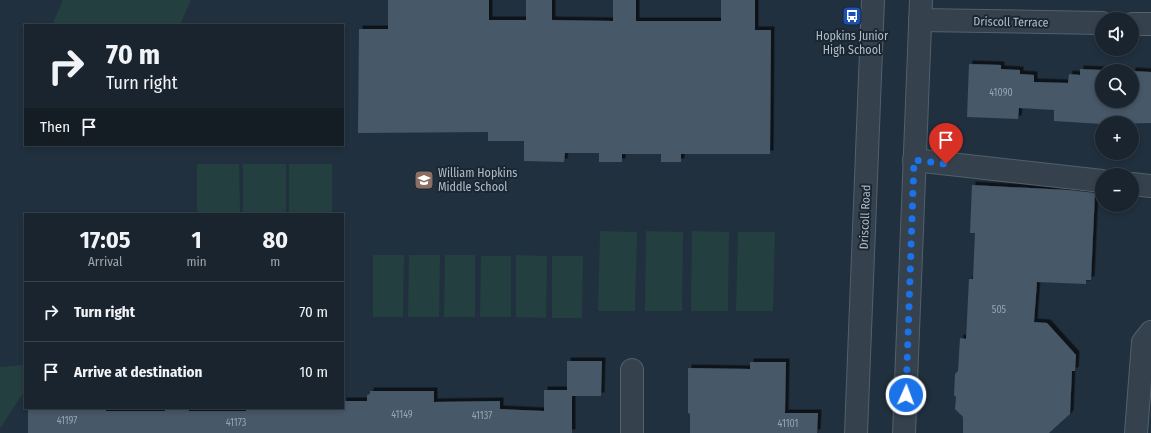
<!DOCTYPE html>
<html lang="en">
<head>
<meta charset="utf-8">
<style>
	:root { --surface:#19242e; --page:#222c36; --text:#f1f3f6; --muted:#9fa4aa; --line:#37414a }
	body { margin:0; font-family:"Fira Sans Condensed",sans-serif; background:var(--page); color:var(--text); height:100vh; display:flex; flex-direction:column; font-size:15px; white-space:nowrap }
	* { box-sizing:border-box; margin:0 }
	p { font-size:13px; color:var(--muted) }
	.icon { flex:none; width:22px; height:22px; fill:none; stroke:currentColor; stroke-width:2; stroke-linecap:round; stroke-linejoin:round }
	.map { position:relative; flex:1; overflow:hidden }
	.panel { position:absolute; left:24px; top:213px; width:320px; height:196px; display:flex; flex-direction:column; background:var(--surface); border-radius:0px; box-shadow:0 2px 6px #0003,0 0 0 1px var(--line) }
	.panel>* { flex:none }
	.guide { position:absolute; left:24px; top:24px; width:320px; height:122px; border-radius:0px; box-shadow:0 2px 6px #0003,0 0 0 1px var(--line); background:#19242e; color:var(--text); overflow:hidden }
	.fabs { position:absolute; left:1095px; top:12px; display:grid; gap:8px }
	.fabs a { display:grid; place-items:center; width:44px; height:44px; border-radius:50%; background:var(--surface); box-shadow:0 2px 6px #0003,0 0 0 1px var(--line); font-size:20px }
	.pin { position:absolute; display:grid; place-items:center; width:34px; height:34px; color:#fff; margin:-41px -17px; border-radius:50% 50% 50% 0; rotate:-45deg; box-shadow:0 0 4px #0007 }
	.pin .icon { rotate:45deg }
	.me { position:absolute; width:44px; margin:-22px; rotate:2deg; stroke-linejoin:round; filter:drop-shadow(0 0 3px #0008) }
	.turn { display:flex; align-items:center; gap:14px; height:84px; padding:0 16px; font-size:18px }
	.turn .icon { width:52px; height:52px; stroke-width:2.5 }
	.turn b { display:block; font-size:28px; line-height:34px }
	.then { display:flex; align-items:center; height:38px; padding:0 16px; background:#0003; gap:8px; font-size:15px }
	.eta { display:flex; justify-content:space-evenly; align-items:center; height:68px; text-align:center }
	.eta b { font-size:24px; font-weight:700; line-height:28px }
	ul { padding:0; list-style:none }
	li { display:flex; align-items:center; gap:12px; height:60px; padding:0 16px; border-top:1px solid var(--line) }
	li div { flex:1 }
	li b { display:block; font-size:15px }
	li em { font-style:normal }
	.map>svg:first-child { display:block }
</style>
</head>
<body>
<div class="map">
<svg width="1151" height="433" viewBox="0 0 1151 433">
	<defs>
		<filter id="shadow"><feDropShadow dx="3.5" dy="-3.5" stdDeviation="0" flood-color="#0009"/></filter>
	</defs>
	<rect width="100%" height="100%" fill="#21303e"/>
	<g fill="#233f3f">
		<path d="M63,0h128l-11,25h-128z"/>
		<path d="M197,164h42l1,50h-43z"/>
		<rect x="243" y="164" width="43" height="50"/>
		<rect x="289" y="164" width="43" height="50"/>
		<path d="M600,231l37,1 -2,79h-37z"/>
		<path d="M646,231l37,1 -1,79h-37z"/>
		<path d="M692,231l37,1 -1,79h-37z"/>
		<path d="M738,232h37l-2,79h-37z"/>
		<path d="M373,255h31l-1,62h-30z"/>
		<path d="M409,255h31l-1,62h-31z"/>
		<path d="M445,255h30v62h-31z"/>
		<path d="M516,255l31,1 -1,62 -30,-1z"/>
		<path d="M481,256h30v61h-31z"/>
		<path d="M552,256h31l-1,62h-30z"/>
		<path d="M25,365v25l-25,39v-62z"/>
	</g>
	<g fill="#475867" filter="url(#shadow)">
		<path d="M388,0h101v20h37v-20h26v20l61,1v-21h23v21h85v-21h34v30h16l-1,124h-89v8h-20v-8h-39v8h-23v-9h-34l-1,9 -40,-1v-20h-36v-9l-130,1 1,-104h29z"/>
		<path d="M969,64l32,1v4l19,1v4l14,1v7l34,1 1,-9 11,1v-6l44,2h-22v30h30v-30l19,1v51l-49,1 -48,-3v-11l-35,-2 -1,11 -51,-2z"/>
		<path d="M972,185l96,5 27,3 -4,87h-5v4l-49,-2 -3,40 13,1 29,32 -1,16h-3l-2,43 -21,19h-86v-16l-8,-8 1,-12 -2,-2 1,-21 3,-3 2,-33 6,1 3,-60h4l2,-46h-5z"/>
		<path d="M567,361h35l-1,35h-29v37h-544v-25h78v3h59v-3h24v3h57v-3h97v-7h24v-6l3,-1v-3h64v11l66,-1v8l44,2v-21h23z"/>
		<path d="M750,362h36l-1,51h33l-1,20h-127v-19l-2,-1v-45l62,1z"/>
	</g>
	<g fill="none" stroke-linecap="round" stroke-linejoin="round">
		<defs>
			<g id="minor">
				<path d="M920,20l182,3"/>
				<path d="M1132,24h19"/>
				<path d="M914,160l188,21"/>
				<path d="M1132,184l19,2"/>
				<path d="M632,433v-63"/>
				<path d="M856,433l17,-433"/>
				<path d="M904,433l17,-433"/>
				<path d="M1136,433l7,-91 8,-10"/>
			</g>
		</defs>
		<use href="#minor" stroke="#53606b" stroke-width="24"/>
		<use href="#minor" stroke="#35424e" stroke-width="22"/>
	</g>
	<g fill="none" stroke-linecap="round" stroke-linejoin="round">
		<path stroke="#1a73e8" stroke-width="7" stroke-dasharray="0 12.6" d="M906,395l8,-235 32,4"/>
	</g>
	<defs>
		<symbol id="bus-square" viewBox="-11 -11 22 22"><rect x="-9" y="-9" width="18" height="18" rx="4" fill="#1a4fb4" stroke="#1a2732"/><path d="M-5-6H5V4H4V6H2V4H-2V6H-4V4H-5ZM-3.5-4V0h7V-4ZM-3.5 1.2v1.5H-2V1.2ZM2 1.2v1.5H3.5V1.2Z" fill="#fff"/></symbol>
		<symbol id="school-square" viewBox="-11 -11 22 22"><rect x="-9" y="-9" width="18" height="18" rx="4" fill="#8d6e63" stroke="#1a2732"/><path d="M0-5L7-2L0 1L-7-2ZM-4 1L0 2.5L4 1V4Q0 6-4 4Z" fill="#fff"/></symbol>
	</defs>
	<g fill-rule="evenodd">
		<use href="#bus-square" x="841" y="5" width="22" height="22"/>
		<use href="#school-square" x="413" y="169" width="22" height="22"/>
	</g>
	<g text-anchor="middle" stroke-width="4" stroke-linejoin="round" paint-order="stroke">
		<g font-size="10" fill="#96a4b0">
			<text x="1001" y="96">41090</text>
			<text x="999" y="313">505</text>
			<text x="402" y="418">41149</text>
			<text x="482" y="419">41137</text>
			<text x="67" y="424">41197</text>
			<text x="236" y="426">41173</text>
			<text x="788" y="427">41101</text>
		</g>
		<g font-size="12" fill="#b0bdc9" stroke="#1a2732">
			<text transform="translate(1011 22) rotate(1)" y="4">Driscoll Terrace</text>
			<text transform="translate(865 217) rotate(-88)" y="4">Driscoll Road</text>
		</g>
		<g font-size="12" fill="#b0bdc9" stroke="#1a2732">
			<text x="852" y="40">Hopkins Junior<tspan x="852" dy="14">High School</tspan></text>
			<text x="438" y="177" text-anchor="start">William Hopkins<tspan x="438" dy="14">Middle School</tspan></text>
		</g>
	</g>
</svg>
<div class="fabs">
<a><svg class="icon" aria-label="sound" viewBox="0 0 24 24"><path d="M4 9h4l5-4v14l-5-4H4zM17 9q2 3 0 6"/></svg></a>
<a><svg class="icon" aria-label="search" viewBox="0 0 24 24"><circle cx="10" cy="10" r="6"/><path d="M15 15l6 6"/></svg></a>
<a>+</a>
<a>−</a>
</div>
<div class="pin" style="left:946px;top:164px;background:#d93025"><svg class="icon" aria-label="arrive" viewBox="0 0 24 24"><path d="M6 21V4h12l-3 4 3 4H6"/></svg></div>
<svg class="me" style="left:906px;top:395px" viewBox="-20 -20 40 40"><circle r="17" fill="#1a73e8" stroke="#fff" stroke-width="3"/><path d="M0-11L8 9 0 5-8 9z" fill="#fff"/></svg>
<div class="guide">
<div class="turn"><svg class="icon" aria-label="right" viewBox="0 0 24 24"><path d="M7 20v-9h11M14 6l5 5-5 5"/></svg><div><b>70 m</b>Turn right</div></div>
<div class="then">Then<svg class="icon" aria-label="arrive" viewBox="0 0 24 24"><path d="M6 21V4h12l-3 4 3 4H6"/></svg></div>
</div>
<section class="panel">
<div class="eta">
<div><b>17:05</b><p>Arrival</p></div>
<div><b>1</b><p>min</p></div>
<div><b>80</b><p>m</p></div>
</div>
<ul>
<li><svg class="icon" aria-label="right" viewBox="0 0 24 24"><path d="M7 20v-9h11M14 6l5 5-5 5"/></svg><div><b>Turn right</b></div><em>70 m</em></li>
<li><svg class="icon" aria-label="arrive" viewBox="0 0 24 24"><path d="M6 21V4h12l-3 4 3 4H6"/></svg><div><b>Arrive at destination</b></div><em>10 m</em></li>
</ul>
</section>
</div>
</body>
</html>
